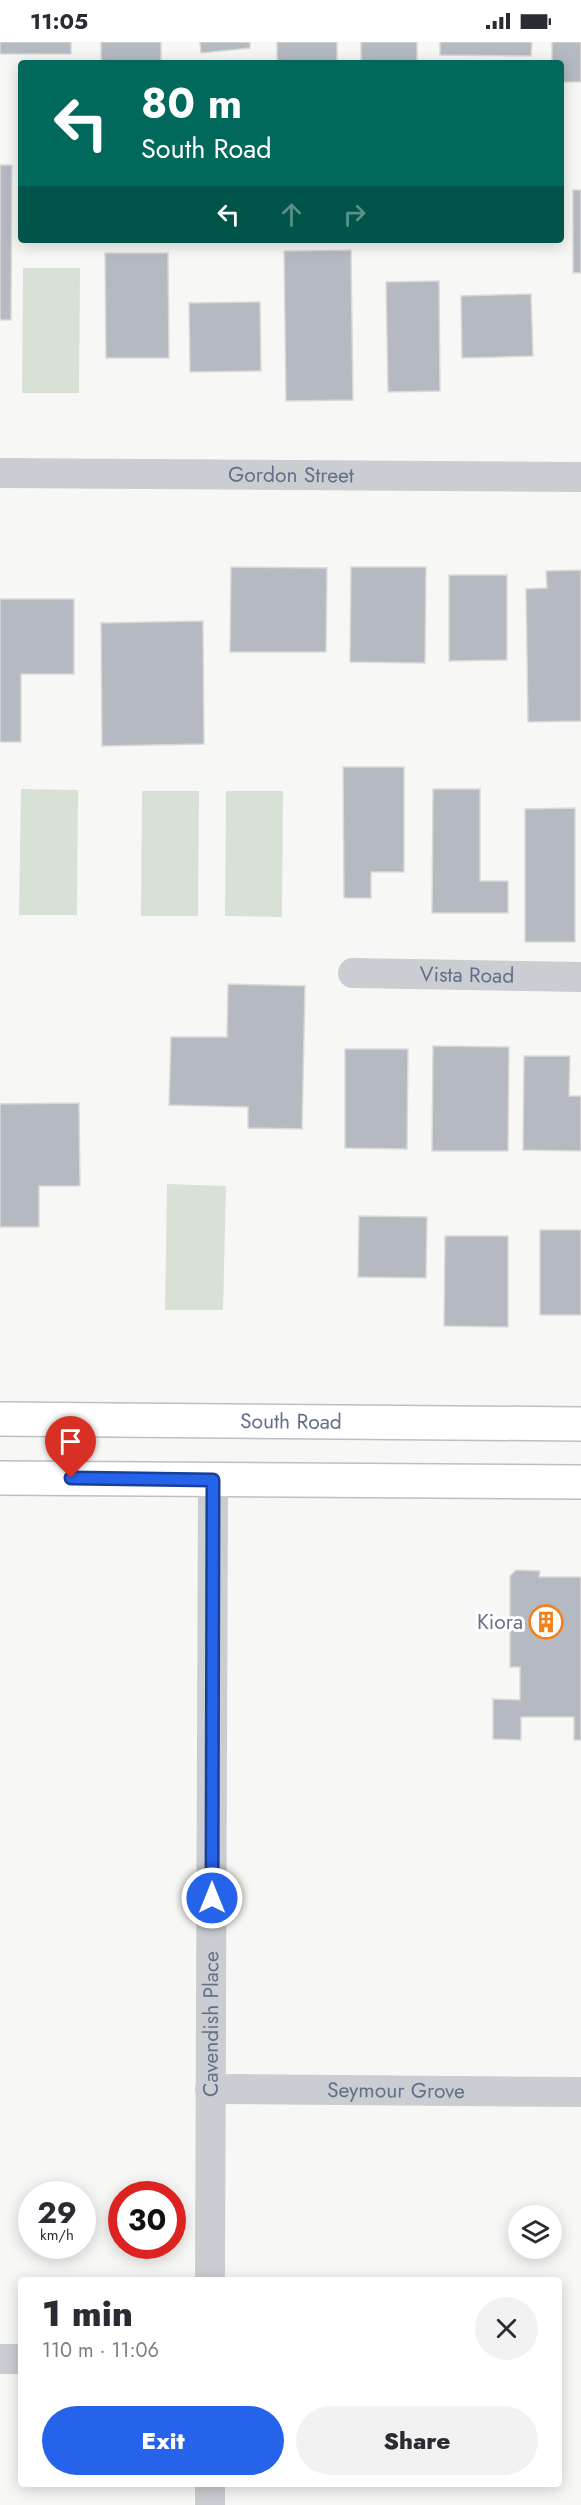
<!DOCTYPE html>
<html lang="en">
<head>
<meta charset="utf-8">
<style>
	:root { --surface:#fff; --page:#f2f2f3; --text:#2b2b33; --muted:#7c7c81; --accent:#2563eb }
	body { margin:0; font-family:Jost,sans-serif; background:var(--page); color:var(--text); height:100vh; display:flex; flex-direction:column; font-size:22px; white-space:nowrap }
	* { box-sizing:border-box; margin:0 }
	p { font-size:20px; color:var(--muted) }
	.icon { flex:none; width:33px; height:33px; fill:none; stroke:currentColor; stroke-width:2; stroke-linecap:round; stroke-linejoin:round }
	.map { position:relative; flex:1; overflow:hidden }
	.sheet { position:absolute; left:18px; top:2235px; width:544px; height:210px; display:flex; flex-direction:column; background:var(--surface); border-radius:6px; box-shadow:0 3px 15px #0003 }
	.sheet>* { flex:none }
	.top-card { position:absolute; left:18px; top:18px; width:546px; height:183px; border-radius:6px; box-shadow:0 3px 15px #0003; background:#00695c; color:#fff; overflow:hidden }
	.buttons { position:absolute; left:508px; top:2163px; display:grid; gap:12px }
	.buttons a { display:grid; place-items:center; width:54px; height:54px; border-radius:50%; background:var(--surface); box-shadow:0 3px 15px #0003; font-size:30px }
	.speed { position:absolute; left:18px; top:2139px; display:flex; gap:12px; font-size:30px; font-weight:700; text-align:center }
	.speed>* { display:grid; place-content:center; width:78px; height:78px; border-radius:50%; background:var(--surface); box-shadow:0 3px 15px #0003; line-height:1 }
	.speed small { font-size:15px; font-weight:400 }
	.speed .limit { border:9px solid #d22; background:#fff; color:#111 }
	.pin { position:absolute; display:grid; place-items:center; width:51px; height:51px; color:#fff; margin:-62px -26px; border-radius:50% 50% 50% 0; rotate:-45deg; box-shadow:0 0 6px #0007 }
	.pin .icon { rotate:45deg }
	.me { position:absolute; width:66px; margin:-33px; rotate:0deg; stroke-linejoin:round; filter:drop-shadow(0 0 4px #0008) }
	.turn { display:flex; align-items:center; gap:21px; height:126px; padding:0 24px; font-size:27px }
	.turn .icon { width:78px; height:78px; stroke-width:2.5 }
	.turn b { display:block; font-size:42px; line-height:51px }
	.lanes { display:flex; align-items:center; height:57px; padding:0 24px; background:#0003; justify-content:center; gap:30px; direction:ltr }
	.lanes .off { opacity:.35 }
	.round { display:grid; place-items:center; flex:none; width:63px; height:63px; border-radius:32px; background:var(--page) }
	.summary { display:flex; align-items:center; justify-content:space-between; height:102px; padding:0 24px }
	h1 { font-size:36px; font-weight:800; line-height:45px }
	.button { display:flex; gap:12px; margin-top:auto; padding:12px 24px }
	.button a { flex:1; height:69px; border-radius:36px; background:var(--accent); color:#fff; font-size:24px; font-weight:800; line-height:69px; text-align:center }
	.button a+a { background:var(--page); color:var(--text) }
	.status { display:flex; justify-content:space-between; align-items:center; height:42px; padding:0 30px; background:var(--surface); direction:ltr }
	.status svg { height:16px; fill:currentColor }
	.map>svg:first-child { display:block }
</style>
</head>
<body>
<div class="status"><b>11:05</b><svg viewBox="0 0 49 12"><path d="M0 12V9h3v3zM5 12V6h3v6zM10 12V3h3v9zM15 12V0h3v12zM26 1h20v11H26zM47 4h2v5h-2z"/></svg></div>
<div class="map">
<svg width="581" height="2463" viewBox="0 0 581 2463">
	<rect width="100%" height="100%" fill="#f7f8f5"/>
	<g fill="#d7e1d6">
		<path d="M23,226h57l-1,125h-57z"/>
		<path d="M21,747l57,1 -1,125h-58z"/>
		<path d="M142,749h57l-1,125h-57z"/>
		<path d="M226,749h57l-1,126 -57,-1z"/>
		<path d="M167,1142l59,2 -3,124h-58z"/>
	</g>
	<g fill="#b4b9c2" stroke="#d9dad7" stroke-width="1.5">
		<rect x="0" y="0" width="71" height="12"/>
		<rect x="101" y="0" width="60" height="21"/>
		<path d="M200,0h50v6l-49,5z"/>
		<rect x="277" y="0" width="60" height="21"/>
		<rect x="361" y="0" width="56" height="21"/>
		<path d="M440,0h92l-1,14 -91,-1z"/>
		<path d="M552,0h29v40h-20v-19h-9z"/>
		<path d="M0,123h12l-1,155h-11z"/>
		<rect x="573" y="148" width="8" height="83"/>
		<path d="M351,208l2,150 -67,1 -2,-150z"/>
		<path d="M105,211h63l1,105h-63z"/>
		<path d="M439,239l1,110 -52,1 -2,-110z"/>
		<path d="M531,252l2,62 -71,2 -1,-62z"/>
		<path d="M260,260l1,69 -71,1 -1,-69z"/>
		<path d="M231,525l96,1 -1,84h-96z"/>
		<path d="M351,525h75l-1,96 -75,-1z"/>
		<path d="M581,528v151l-53,1 -2,-133 21,-1 -1,-17z"/>
		<path d="M449,533h58v85l-58,1z"/>
		<path d="M0,557h74v75h-53v68h-21z"/>
		<path d="M203,579l1,123 -102,2 -1,-123z"/>
		<path d="M343,725h61v105h-33v26h-27z"/>
		<path d="M433,747h47v92h28v32h-76z"/>
		<path d="M575,766v134h-50v-133z"/>
		<path d="M228,942l77,2 -3,143 -54,-1v-21l-79,-2 2,-68h56z"/>
		<path d="M433,1004l76,1 -1,104h-76z"/>
		<path d="M345,1007h63l-1,100 -62,-1z"/>
		<path d="M524,1014h46l-1,40h12v55l-58,-1z"/>
		<path d="M79,1061l1,83h-41v41h-39v-123z"/>
		<path d="M359,1174l68,1 -1,61 -68,-1z"/>
		<rect x="540" y="1188" width="41" height="85"/>
		<path d="M445,1194h63v91l-64,-1z"/>
		<path d="M516,1528l24,1 -1,6h42v163h-7v-23h-53v23l-28,-1v-40l27,1v-33h-10v-91z"/>
	</g>
	<g fill="none" stroke-linecap="round" stroke-linejoin="round">
		<defs>
			<g id="primary">
				<path id="s5" d="M0,1377l581,5"/>
				<path d="M0,1436l581,4"/>
			</g>
		</defs>
		<use href="#primary" stroke="#bdbfc4" stroke-width="36"/>
		<g stroke="#cacdd1" stroke-width="30">
			<path id="s1" d="M0,431l581,4"/>
			<path id="s2" d="M353,931l228,4"/>
			<path id="s3" d="M210,2047l371,3"/>
			<path id="s4" d="M210,2238l3,-800"/>
			<path d="M0,2317h21"/>
			<path d="M210,2442v21"/>
		</g>
		<use href="#primary" stroke="#fff" stroke-width="33"/>
	</g>
	<g fill="none" stroke-linecap="round" stroke-linejoin="round">
		<defs>
			<path id="route" d="M71,1436l142,2 -1,418"/>
		</defs>
		<use href="#route" stroke="#184099" stroke-width="15"/>
		<use href="#route" stroke="#2563eb" stroke-width="10"/>
	</g>
	<defs>
		<symbol id="building-ring" viewBox="-11 -11 22 22"><circle r="9.5" fill="#fff" stroke="#f48019" stroke-width="1.5"/><path d="M-4-6H4V6H1V3H-1V6H-4ZM-2.5-4.3h1.7v1.8h-1.7ZM.8-4.3h1.7v1.8H.8ZM-2.5-1h1.7V.8h-1.7ZM.8-1h1.7V.8H.8Z" fill="#f48019"/></symbol>
	</defs>
	<g fill-rule="evenodd">
		<use href="#building-ring" x="527" y="1561" width="38" height="38"/>
	</g>
	<g text-anchor="middle" stroke-width="6" stroke-linejoin="round" paint-order="stroke">
		<g font-size="21" fill="#647089" stroke="#fff">
			<text dy="7" stroke="none"><textPath href="#s1" startOffset="291">Gordon Street</textPath></text>
			<text dy="7" stroke="none"><textPath href="#s2" startOffset="114">Vista Road</textPath></text>
			<text dy="7" stroke="none"><textPath href="#s5" startOffset="291">South Road</textPath></text>
			<text dy="7" stroke="none"><textPath href="#s4" startOffset="256">Cavendish Place</textPath></text>
			<text dy="7" stroke="none"><textPath href="#s3" startOffset="186">Seymour Grove</textPath></text>
		</g>
		<g font-size="21" fill="#647089" stroke="#fff" text-anchor="end">
			<text x="523" y="1587">Kiora</text>
		</g>
	</g>
</svg>
<div class="buttons">
<a><svg class="icon" aria-label="layers" viewBox="0 0 24 24"><path d="M12 4l9 5-9 5-9-5zM3 14l9 5 9-5"/></svg></a>
</div>
<div class="speed"><div>29<small>km/h</small></div><div class="limit">30</div></div>
<div class="pin" style="left:71px;top:1436px;background:#d93025"><svg class="icon" aria-label="arrive" viewBox="0 0 24 24"><path d="M6 21V4h12l-3 4 3 4H6"/></svg></div>
<svg class="me" style="left:212px;top:1856px" viewBox="-20 -20 40 40"><circle r="17" fill="#2563eb" stroke="#fff" stroke-width="3"/><path d="M0-11L8 9 0 5-8 9z" fill="#fff"/></svg>
<div class="top-card">
<div class="turn"><svg class="icon" aria-label="left" viewBox="0 0 24 24"><path d="M17 20v-9H6M10 6l-5 5 5 5"/></svg><div><b>80 m</b>South Road</div></div>
<div class="lanes"><svg class="icon" aria-label="left" viewBox="0 0 24 24"><path d="M17 20v-9H6M10 6l-5 5 5 5"/></svg><svg class="icon off" aria-label="ahead" viewBox="0 0 24 24"><path d="M12 20V5M6 11l6-6 6 6"/></svg><svg class="icon off" aria-label="right" viewBox="0 0 24 24"><path d="M7 20v-9h11M14 6l5 5-5 5"/></svg></div>
</div>
<section class="sheet">
<div class="summary"><div><h1>1 min</h1><p>110 m · 11:06</p></div><a class="round"><svg class="icon" aria-label="close" viewBox="0 0 24 24"><path d="M6 6l12 12M18 6L6 18"/></svg></a></div>
<div class="button"><a>Exit</a><a>Share</a></div>
</section>
</div>
</body>
</html>
